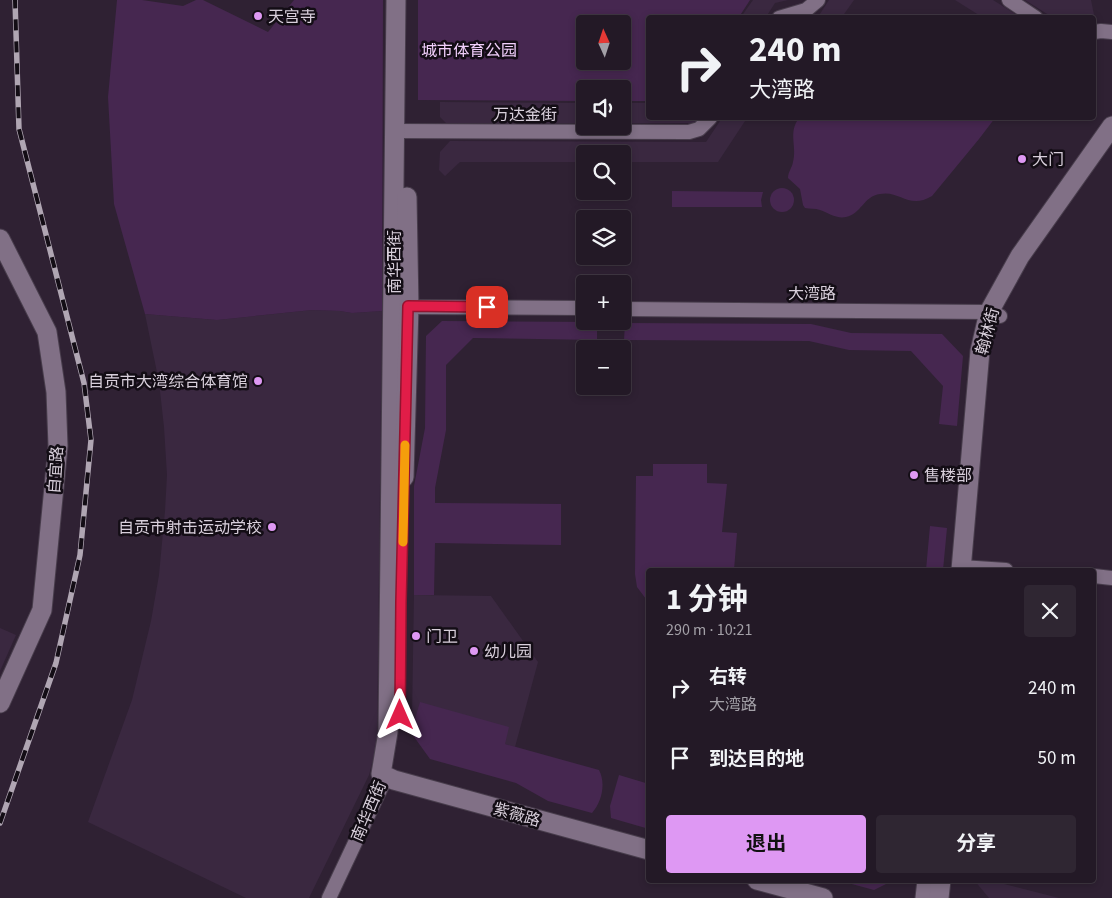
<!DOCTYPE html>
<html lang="zh">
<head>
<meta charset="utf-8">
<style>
	:root { --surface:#231926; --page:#2f2632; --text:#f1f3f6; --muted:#a3a0a7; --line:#403843; --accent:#de98f3 }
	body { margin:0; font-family:"Source Sans 3","Noto Sans SC",sans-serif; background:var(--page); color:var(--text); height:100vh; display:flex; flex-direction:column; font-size:19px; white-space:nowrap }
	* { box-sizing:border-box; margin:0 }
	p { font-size:16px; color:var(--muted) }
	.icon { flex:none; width:28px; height:28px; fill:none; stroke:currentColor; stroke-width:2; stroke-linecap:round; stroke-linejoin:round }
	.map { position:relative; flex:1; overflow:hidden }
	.details { position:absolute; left:646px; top:568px; width:450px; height:315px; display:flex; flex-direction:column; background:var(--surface); border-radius:5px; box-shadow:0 2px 8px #0003,0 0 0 1px var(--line) }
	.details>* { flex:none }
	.top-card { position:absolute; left:646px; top:15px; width:450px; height:105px; border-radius:5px; box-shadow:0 2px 8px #0003,0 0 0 1px var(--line); background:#231926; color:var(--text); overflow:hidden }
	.needle { width:32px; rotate:357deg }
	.controls { position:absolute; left:576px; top:15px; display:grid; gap:10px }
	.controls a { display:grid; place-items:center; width:55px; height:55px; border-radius:5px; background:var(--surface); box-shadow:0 2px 8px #0003,0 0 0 1px var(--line); font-size:25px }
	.pin { position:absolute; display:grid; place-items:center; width:42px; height:42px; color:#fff; margin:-21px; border-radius:10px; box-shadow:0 2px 8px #0006 }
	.me { position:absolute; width:55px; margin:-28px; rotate:0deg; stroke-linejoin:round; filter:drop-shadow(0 0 4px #0008) }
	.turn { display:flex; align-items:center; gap:18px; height:105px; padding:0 20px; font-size:22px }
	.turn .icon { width:65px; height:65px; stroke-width:2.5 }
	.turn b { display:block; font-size:35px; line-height:42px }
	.round { display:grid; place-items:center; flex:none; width:52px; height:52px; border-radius:5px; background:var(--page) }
	.headline { display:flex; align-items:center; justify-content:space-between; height:85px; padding:0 20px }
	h1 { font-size:30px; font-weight:700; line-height:38px }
	.cta { display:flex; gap:10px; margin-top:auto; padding:10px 20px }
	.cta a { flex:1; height:58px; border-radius:5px; background:var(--accent); color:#111; font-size:20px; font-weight:700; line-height:58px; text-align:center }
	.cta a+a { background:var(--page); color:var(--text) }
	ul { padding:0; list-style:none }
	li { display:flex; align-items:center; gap:15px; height:70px; padding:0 20px }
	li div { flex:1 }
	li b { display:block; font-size:19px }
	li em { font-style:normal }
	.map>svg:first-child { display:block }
</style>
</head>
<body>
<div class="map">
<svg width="1112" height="898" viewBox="0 0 1112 898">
	<rect width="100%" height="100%" fill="#2f2133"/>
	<g fill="#3a2840">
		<path d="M753,0h35l-13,3 -9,14h-25z"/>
		<path d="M829,0h25l-12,17h-24z"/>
		<path d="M955,0h38l27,17h-38z"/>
		<path d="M1025,0h66l4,20 -1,-2 -42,-1z"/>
		<path d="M440,102l137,1 -1,20h-130l-6,-6z"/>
		<path d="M623,103h26v15h51l-4,5h-73z"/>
		<path d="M722,118h25l-29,44h-95l-1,-8h-37v8h-125l-15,14 -6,-6 1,-18 10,-11 256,1z"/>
		<path d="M312,310l28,1 12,2 30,-2 -5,433 -8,31 -60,123h-63l-158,-76 44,-122 19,-79 8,-46 6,-64 2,-36 -3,-48 -5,-45 -14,-68 72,6z"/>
		<path d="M414,595l77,1 47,66 -23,85 -103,-29z"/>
		<path d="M0,628l16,7 -16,36z"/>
		<path d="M974,880h27l3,4 55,14h-70z"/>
	</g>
	<g fill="#462750" fill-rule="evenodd">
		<path d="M117,0h25l41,6 13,-6h7l65,32 26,-32h89l-1,311 -30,2 -12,-2 -28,-1 -95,10 -72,-6 -31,-110 -6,-107z"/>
		<path d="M418,0h332l-11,17 -90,1v83h-26l-1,-12h-37v12l-167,-1zM585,24h37v37h-37z"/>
		<path d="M813,118h182l-16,21 -47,57c-23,14 -32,-6 -52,-2 -16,2 -19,20 -34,23 -10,2 -17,-4 -26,-7 -5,-2 -10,-1 -15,-2l-2,-3 -3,-16 -12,-11c0,-6 4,-10 5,-16 4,-14 -4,-28 4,-41z"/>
		<circle cx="782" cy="200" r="12"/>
		<path d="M672,191l91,1 -2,8 1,7h-90z"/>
		<path d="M442,321l155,1v18l-124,-2 -27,27v65l-11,58v15l126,1v41l-126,-2 -1,52h-20v-109l11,-58 1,-92z"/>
		<path d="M625,323l186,1 40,9 91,1 21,22 -6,70 -18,-2 4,-38 -32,-35 -62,-1 -40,-9 -185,-1z"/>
		<path d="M653,464h54v19l20,1 -5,48 15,1 -3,37h-85v33l-12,-16 -2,-13 1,-98h17z"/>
		<path d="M930,526l17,2 -4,42h-17z"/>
		<path d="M420,702l89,25 -4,17 94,26c7,13 3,32 -7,43l-44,-12 -32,-18 -86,-24 -18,-25v-16l3,1z"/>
		<path d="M619,775l30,9v45l-38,-11 -1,-12z"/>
		<path d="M837,880h57l-20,10z"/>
	</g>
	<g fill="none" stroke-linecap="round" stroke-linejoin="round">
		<defs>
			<g id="street">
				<path d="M1009,0l27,18"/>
				<path d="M779,18l27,-8 12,-10"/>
				<path d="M1094,32l7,-1 11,1"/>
				<path d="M394,131l295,1 10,-3 11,-11"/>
				<path d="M401,307l184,1"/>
				<path d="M622,309l367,3 11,4"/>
				<path d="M961,567l45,3"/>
				<path d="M1094,576l18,2"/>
				<path d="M329,898l57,-121"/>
			</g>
			<g id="secondary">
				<path d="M396,0l-8,732 -7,42 13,6 255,70"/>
				<path d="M0,239l47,93 9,60 2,54 -16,164 -42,93"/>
				<path d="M404,477l5,-170 -2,-110"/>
				<path d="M961,570l19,-219 9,-39 31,-56 92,-130"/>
				<path d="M757,880l66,18"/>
				<path d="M925,898l2,-18"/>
				<path d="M939,898l2,-18"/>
			</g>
		</defs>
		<use href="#street" stroke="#483d4c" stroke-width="16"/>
		<use href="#secondary" stroke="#483d4c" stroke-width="21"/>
		<use href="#street" stroke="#817086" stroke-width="14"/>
		<use href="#secondary" stroke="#817086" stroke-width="19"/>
		<defs>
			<path id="rail" d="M0,823l56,-160 24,-108 11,-115 -7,-57 -65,-254 -4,-129"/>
		</defs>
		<use href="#rail" stroke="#b0a6b3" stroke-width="5.5"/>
		<use href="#rail" stroke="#130d15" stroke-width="4" stroke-dasharray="11" stroke-linecap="butt"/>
	</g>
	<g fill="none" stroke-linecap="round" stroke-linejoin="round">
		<defs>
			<path id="route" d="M400,715l1,-113 7,-296 79,1"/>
		</defs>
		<use href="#route" stroke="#92132f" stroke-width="12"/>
		<use href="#route" stroke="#e11d48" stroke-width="9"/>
		<path stroke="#f59e0b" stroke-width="9" d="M403,542l2,-97"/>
	</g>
	<g fill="#de98f3" stroke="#130d15" stroke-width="2">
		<circle cx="258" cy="16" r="5"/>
		<circle cx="1022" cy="159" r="5"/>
		<circle cx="258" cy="381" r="5"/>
		<circle cx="914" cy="475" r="5"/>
		<circle cx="272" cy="527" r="5"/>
		<circle cx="416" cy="636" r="5"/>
		<circle cx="474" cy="651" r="5"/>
	</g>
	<g text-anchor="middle" stroke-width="5" stroke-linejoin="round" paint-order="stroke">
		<g font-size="16" fill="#d8cfdb" stroke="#130d15" text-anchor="start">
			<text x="268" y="22">天宫寺</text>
			<text x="1032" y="165">大门</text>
			<text x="248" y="387" text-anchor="end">自贡市大湾综合体育馆</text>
			<text x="924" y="481">售楼部</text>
			<text x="262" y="533" text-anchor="end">自贡市射击运动学校</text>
			<text x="426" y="642">门卫</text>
			<text x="484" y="657">幼儿园</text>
		</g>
		<g font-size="16" fill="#f1cffb" stroke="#130d15">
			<text x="469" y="56">城市体育公园</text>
		</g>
		<g font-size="16" fill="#d8cfdb" stroke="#130d15">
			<text x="525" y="120">万达金街</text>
			<text transform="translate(394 262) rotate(-90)" y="6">南华西街</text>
			<text x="812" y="299">大湾路</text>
			<text transform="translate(987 331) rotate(-75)" y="6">翰林街</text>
			<text transform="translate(55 470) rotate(-86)" y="6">自宜路</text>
			<text transform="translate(368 811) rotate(-67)" y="6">南华西街</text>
			<text transform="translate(517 814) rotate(16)" y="6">紫薇路</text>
		</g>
	</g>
</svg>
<div class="controls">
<a><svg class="needle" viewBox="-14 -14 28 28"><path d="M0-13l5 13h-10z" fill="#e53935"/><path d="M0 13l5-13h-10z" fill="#a3a0a7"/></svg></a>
<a><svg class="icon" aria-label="sound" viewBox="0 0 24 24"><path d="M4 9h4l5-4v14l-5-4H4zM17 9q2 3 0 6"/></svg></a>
<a><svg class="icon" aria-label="search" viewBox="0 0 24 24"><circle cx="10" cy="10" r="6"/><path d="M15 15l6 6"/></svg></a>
<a><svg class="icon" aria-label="layers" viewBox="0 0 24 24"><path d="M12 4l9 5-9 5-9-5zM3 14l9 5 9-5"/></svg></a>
<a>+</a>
<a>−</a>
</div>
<div class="pin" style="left:487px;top:307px;background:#d93025"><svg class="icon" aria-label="arrive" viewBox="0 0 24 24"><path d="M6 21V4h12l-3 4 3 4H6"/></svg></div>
<svg class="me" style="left:400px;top:715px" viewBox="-20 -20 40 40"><path d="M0-17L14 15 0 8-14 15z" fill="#e11d48" stroke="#fff" stroke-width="4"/></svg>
<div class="top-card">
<div class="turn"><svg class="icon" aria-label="right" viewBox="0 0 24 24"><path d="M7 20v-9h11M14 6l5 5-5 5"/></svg><div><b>240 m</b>大湾路</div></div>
</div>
<section class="details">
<div class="headline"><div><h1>1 分钟</h1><p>290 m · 10:21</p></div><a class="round"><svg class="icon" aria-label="close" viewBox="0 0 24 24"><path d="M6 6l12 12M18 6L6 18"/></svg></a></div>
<ul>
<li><svg class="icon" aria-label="right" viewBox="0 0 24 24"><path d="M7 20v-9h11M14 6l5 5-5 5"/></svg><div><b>右转</b><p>大湾路</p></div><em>240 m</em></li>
<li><svg class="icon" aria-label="arrive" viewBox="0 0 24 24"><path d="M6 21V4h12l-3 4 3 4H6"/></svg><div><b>到达目的地</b></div><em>50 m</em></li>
</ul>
<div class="cta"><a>退出</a><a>分享</a></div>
</section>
</div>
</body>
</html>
